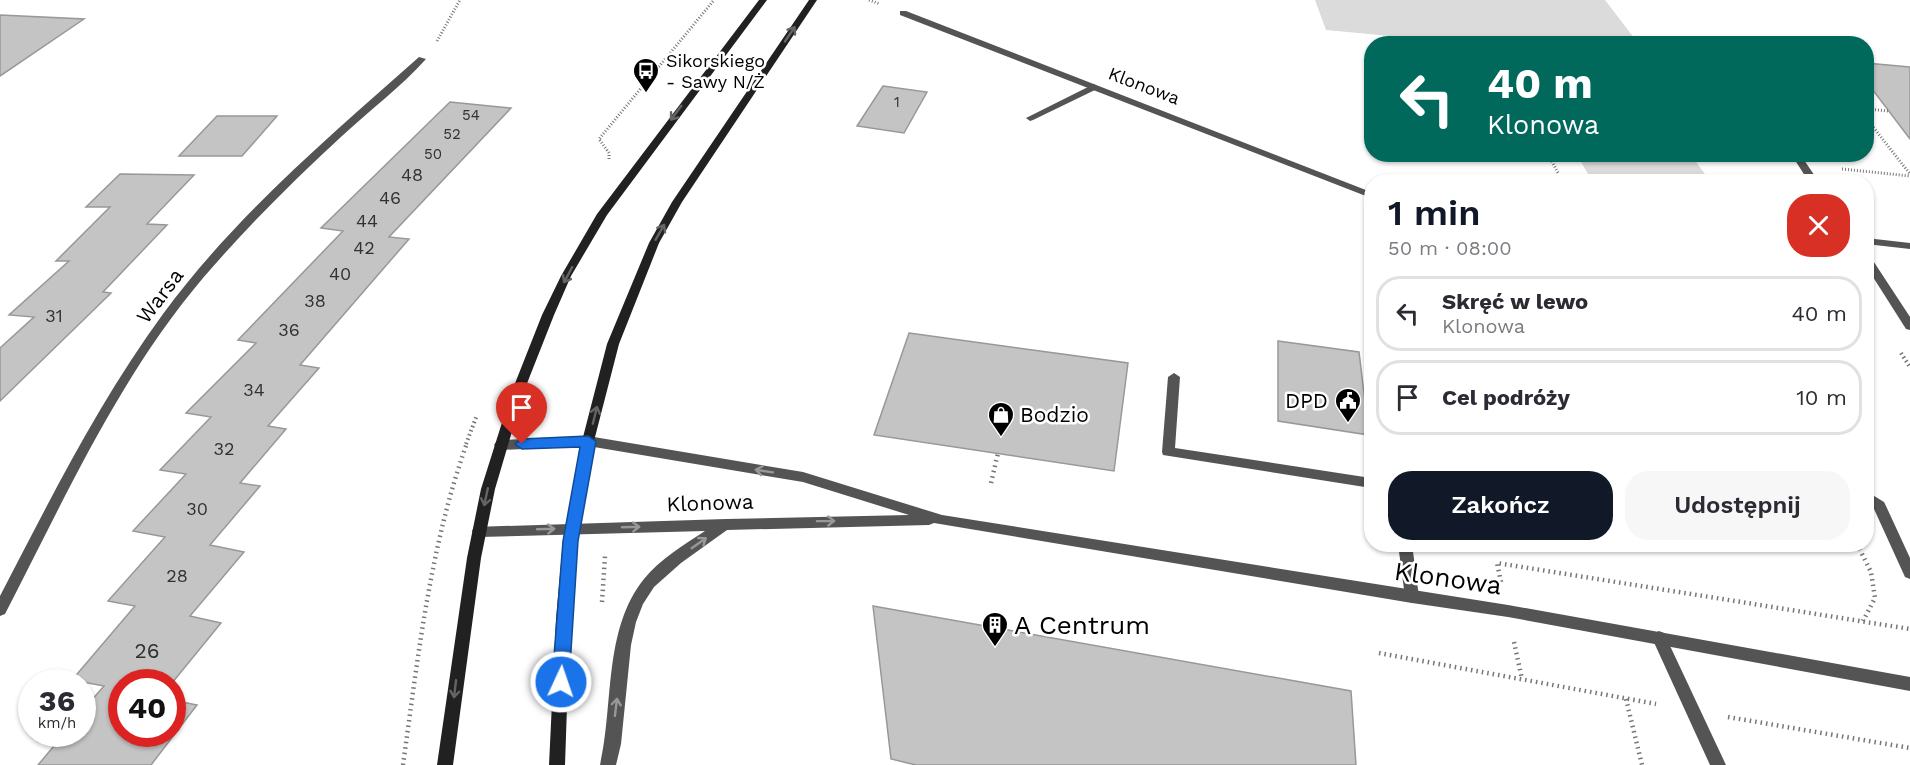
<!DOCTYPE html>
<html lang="pl">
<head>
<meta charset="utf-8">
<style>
	:root { --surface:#fff; --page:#f7f7f7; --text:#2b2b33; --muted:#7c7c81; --line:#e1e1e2; --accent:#111827 }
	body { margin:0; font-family:"Work Sans",sans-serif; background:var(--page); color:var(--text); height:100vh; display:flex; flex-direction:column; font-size:22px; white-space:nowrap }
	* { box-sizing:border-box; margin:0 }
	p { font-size:20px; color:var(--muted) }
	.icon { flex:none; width:33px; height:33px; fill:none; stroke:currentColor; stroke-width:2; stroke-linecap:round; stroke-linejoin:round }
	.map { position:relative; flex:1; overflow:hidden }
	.drawer { position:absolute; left:1364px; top:174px; width:510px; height:378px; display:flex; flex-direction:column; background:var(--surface); border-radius:24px; box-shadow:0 2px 4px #0004 }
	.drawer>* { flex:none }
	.top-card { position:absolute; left:1364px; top:36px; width:510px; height:126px; border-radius:24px; box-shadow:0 2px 4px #0004; background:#00695c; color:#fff; overflow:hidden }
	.speed { position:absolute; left:18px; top:669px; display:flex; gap:12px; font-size:30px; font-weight:700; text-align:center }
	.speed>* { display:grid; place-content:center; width:78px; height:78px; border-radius:50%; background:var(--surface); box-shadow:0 2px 4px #0004; line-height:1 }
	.speed small { font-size:15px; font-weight:400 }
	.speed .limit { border:9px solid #d22; background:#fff; color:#111 }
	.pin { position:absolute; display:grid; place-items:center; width:51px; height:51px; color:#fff; margin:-62px -26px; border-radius:50% 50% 50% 0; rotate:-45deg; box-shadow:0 0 6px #0007 }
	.pin .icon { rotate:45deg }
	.me { position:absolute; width:66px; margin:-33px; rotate:3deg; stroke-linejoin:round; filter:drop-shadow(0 0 4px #0008) }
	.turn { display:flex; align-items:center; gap:21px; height:126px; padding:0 24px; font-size:27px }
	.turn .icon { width:78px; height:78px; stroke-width:2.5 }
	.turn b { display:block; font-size:42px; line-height:51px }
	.round { display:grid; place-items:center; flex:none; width:63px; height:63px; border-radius:24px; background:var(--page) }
	.summary { display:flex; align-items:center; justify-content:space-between; height:102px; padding:0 24px }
	h1 { font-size:36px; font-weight:600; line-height:45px; color:var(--accent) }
	.button { display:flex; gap:12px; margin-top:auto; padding:12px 24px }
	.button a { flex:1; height:69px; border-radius:24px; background:var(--accent); color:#fff; font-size:24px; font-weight:600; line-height:69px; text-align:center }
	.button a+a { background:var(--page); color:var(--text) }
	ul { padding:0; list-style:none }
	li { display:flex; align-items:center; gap:18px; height:75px; margin:0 12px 9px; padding:0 12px; border:3px solid var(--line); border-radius:24px }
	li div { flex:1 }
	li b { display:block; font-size:22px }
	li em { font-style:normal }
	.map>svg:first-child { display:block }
</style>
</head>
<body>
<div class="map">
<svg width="1910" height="765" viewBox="0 0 1910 765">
	<rect width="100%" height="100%" fill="#fff"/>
	<g fill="#dbdbdb">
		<path d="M1315,0h290l33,43 -162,1 -150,-14z"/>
		<path d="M1577,155h114l19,26h-118z"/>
	</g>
	<g fill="#c4c4c4" stroke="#989898" stroke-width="1.5">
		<path d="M0,15l84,4 -84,57z"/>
		<path d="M1866,63l44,4v72l-44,-58z"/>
		<path d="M883,86l44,6 -23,41 -47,-7z"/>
		<path d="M450,102l61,6 -122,129 20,2 -109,126 19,3 -51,58 18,3 -46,54 20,3 -50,59 34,7 -54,64 31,7 -49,60 -50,-1v52h50v-34l25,5 -46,60h-113l26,-31h18v-23l22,-25 -32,-6 63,-74 -27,-5 57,-64 -32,-6 53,-57 -26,-4 51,-53 -25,-4 70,-70 -18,-3 105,-109 -22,-3z"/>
		<path d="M217,116h60l-35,40h-63z"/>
		<path d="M120,174l74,1 -47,49 20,1 -64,67 8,1 -111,108v-53l34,-31 -25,-2 60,-54h-13l54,-54h-24z"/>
		<path d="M909,333l219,30 -14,108 -240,-36z"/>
		<path d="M1278,341l81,11 10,83 -91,-14z"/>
		<path d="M873,606l478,85 5,74h-440l-25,-6z"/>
	</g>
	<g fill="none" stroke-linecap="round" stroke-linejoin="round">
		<g stroke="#767676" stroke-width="3" stroke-dasharray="1 2" stroke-linecap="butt">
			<path d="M869,0l11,4"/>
			<path d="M437,41l23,-41"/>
			<path d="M1866,109l23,2"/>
			<path d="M1866,118l44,56"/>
			<path d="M1504,154l45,2 14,26"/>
			<path d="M609,159v-6l-10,-14 115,-139"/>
			<path d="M1842,169l68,7"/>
		</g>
		<g stroke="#767676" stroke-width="4" stroke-dasharray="1.5 3" stroke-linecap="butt">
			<path d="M1901,353l9,14"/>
			<path d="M1368,426l3,1"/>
			<path d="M466,444l11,-29"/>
		</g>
		<g stroke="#767676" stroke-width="4.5" stroke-dasharray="1.5 4" stroke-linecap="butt">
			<path d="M991,483l7,-30"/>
			<path d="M1857,544l14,28 4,26 -12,23"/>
			<path d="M1501,582l-4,-19 413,66"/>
			<path d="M602,602l3,-46"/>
			<path d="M1514,642l8,37"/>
			<path d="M1379,653l277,51"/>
			<path d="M1626,699l16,66"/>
			<path d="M1728,717l182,31"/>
			<path d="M403,765c15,-108 27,-219 64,-322"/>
		</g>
		<g fill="#545454" fill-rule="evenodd">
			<path d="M1094,84l4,3 -1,2 -64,31 -3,1 -4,-3z"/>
			<path d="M1791,154h32l-19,6 15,22h-10z"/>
			<path d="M1866,238l44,5v6l-44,-5z"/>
			<path d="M1866,255l4,1 40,61v13l-4,-1 -40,-63z"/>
			<path d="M1174,373l6,4 -5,71 196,30v10l-208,-33 -1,-3 6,-75z"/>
			<path d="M1398,544h14l7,53 -2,4 -5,2 -5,-2 -2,-4z"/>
			<path d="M1659,631l5,2 62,132h-16l-58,-127 2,-5z"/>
		</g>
		<g fill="#545454" fill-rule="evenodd">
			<path d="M900,11h6l465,181v6l-471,-183z"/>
			<path d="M419,57l7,2c-25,28 -56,51 -84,77 -49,45 -96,92 -139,142 -84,99 -139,222 -198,336l-5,2v-20c50,-96 99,-195 163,-282 72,-98 166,-177 256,-257z"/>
			<path d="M588,436l215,36 139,43 566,90 402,72v14l-402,-74 -96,-14 -478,-80 -5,2 -202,5 -46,33 -27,24 -11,17 -7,18 -5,23 -10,99 -5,21h-16c14,-60 3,-135 44,-186 16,-20 40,-34 61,-48l-226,6 -5,-2 -2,-4 2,-4 252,-8 183,-4 -106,-33 -215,-36 -88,4 -4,-2 -2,-3 2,-3 4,-2z"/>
			<path d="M1866,491l18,11 2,4 24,52v21l-5,-2 -31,-68 -8,-6z"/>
		</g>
		<g fill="#212121" fill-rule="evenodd">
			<path d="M759,0h8l-160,215 -36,61 -17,39 -30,76 -29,98 -14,69 -28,207h-16l30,-207 14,-69 31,-98 30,-76 19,-39 36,-62z"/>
			<path d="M809,0h8l-135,202 -23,41 -40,101 -25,97 -17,100 -7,78 -5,146h-16l7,-146 7,-78 19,-100 25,-97 42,-101 23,-41z"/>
		</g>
	</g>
	<defs><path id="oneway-shaft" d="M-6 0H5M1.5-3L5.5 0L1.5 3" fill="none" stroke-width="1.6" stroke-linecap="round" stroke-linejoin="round" transform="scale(1.5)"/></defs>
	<g stroke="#646464">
		<use href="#oneway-shaft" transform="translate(790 34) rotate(-56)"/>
		<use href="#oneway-shaft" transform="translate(676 113) rotate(127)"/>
		<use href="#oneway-shaft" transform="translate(660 232) rotate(-60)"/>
		<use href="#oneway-shaft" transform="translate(568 275) rotate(118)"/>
		<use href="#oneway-shaft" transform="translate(595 415) rotate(-76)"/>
		<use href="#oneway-shaft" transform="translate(486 497) rotate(102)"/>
		<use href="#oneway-shaft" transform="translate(455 689) rotate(97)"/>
	</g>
	<g stroke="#989898">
		<use href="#oneway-shaft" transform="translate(764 471) rotate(-171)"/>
		<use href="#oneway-shaft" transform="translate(826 521) rotate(-1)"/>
		<use href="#oneway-shaft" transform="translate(631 527) rotate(-2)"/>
		<use href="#oneway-shaft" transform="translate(546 529) rotate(-2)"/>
		<use href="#oneway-shaft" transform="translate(699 543) rotate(-35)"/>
		<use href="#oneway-shaft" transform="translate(616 707) rotate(-83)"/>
	</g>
	<path fill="#1a73e8" stroke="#114b97" stroke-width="1.5" d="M588,436l8,5 -18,100 -9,141 -2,5 -6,3 -7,-3 -2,-5 11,-141 17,-94 -58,2 -7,-5 7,-5z"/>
	<defs>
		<symbol id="bus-pin" viewBox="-11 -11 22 30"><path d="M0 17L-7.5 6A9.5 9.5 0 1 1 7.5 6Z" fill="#000" stroke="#fff"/><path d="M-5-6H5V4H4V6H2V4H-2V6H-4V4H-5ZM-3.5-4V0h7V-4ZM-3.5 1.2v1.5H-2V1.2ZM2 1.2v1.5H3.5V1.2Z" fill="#fff"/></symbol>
		<symbol id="civic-pin" viewBox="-11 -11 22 30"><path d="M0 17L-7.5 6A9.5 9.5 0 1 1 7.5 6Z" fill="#000" stroke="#fff"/><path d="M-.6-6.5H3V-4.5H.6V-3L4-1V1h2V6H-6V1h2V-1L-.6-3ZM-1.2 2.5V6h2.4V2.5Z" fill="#fff"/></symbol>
		<symbol id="shop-pin" viewBox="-11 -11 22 30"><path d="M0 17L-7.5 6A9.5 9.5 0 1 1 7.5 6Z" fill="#000" stroke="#fff"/><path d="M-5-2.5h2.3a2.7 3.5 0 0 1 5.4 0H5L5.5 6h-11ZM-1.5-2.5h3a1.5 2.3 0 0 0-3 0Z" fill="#fff"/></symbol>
		<symbol id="building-pin" viewBox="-11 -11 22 30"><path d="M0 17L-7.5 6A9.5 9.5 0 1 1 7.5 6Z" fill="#000" stroke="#fff"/><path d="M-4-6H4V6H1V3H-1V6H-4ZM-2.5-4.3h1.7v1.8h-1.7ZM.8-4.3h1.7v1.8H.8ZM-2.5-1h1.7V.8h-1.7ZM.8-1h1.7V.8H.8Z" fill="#fff"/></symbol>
	</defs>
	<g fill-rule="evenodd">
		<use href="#bus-pin" x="631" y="56" width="30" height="40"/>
		<use href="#civic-pin" x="1333" y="386" width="30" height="40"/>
		<use href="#shop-pin" x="986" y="400" width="30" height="40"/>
		<use href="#building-pin" x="980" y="610" width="30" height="40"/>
	</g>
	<g text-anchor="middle" stroke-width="5" stroke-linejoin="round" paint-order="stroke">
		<g font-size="15" fill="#313131">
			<text x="897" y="107">1</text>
			<text x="471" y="120">54</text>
			<text x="452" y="139">52</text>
			<text x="433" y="159">50</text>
		</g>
		<g font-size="18" fill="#000" stroke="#fff" text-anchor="start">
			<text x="666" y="67">Sikorskiego<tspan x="666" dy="21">- Sawy N/Ż</tspan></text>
		</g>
		<g font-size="18" fill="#000" stroke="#fff">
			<text transform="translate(1144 86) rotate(21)" y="6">Klonowa</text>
		</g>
		<g font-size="18" fill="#313131">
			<text x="412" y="181">48</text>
			<text x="390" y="204">46</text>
			<text x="367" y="227">44</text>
			<text x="364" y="254">42</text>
			<text x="340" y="280">40</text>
			<text x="315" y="307">38</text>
			<text x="54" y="322">31</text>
			<text x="289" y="336">36</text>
			<text x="254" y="396">34</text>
			<text x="224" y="455">32</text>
			<text x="197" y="515">30</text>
			<text x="177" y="582">28</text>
		</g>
		<g font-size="21" fill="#000" stroke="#fff">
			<text transform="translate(160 296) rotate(-53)" y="7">Warsa</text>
			<text transform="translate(710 503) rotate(-2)" y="7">Klonowa</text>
		</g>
		<g font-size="21" fill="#000" stroke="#fff" text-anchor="end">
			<text x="1328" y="408">DPD</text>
			<text x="1020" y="422" text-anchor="start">Bodzio</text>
		</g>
		<g font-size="21" fill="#313131">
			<text x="147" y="658">26</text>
		</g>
		<g font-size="26" fill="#000" stroke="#fff">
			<text transform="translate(1448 578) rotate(8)" y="9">Klonowa</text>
		</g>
		<g font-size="26" fill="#000" stroke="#fff" text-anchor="start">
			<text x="1014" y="634">A Centrum</text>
		</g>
	</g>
</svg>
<div class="speed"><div>36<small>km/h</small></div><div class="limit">40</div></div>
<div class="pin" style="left:522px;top:444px;background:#d93025"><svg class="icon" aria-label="arrive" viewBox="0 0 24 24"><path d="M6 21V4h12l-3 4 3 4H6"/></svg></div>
<svg class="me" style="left:561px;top:682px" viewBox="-20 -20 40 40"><circle r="17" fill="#1a73e8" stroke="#fff" stroke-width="3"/><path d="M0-11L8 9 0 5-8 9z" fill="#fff"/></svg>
<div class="top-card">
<div class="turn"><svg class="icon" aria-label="left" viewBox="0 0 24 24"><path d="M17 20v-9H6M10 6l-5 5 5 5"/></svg><div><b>40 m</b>Klonowa</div></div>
</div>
<section class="drawer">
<div class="summary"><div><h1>1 min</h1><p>50 m · 08:00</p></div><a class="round" style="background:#d93025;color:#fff"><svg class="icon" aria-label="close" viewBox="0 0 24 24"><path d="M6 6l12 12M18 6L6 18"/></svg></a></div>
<ul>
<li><svg class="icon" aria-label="left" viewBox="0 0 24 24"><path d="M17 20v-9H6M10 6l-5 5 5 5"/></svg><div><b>Skręć w lewo</b><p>Klonowa</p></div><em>40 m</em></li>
<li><svg class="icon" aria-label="arrive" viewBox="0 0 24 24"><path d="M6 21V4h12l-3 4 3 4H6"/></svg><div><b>Cel podróży</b></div><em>10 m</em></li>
</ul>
<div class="button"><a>Zakończ</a><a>Udostępnij</a></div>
</section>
</div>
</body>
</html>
